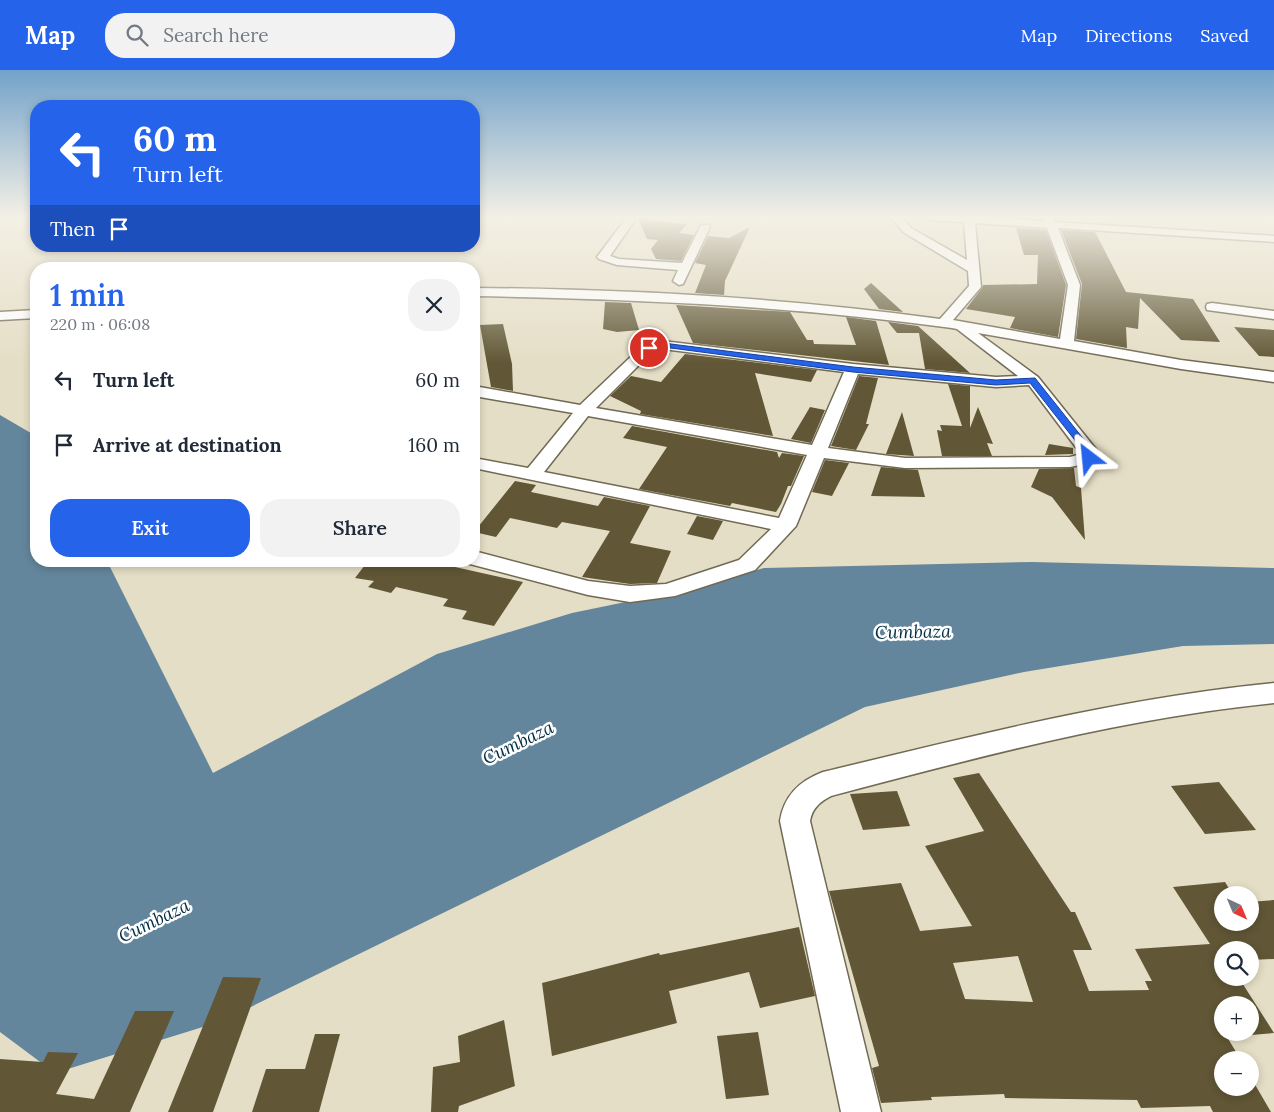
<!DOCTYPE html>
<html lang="en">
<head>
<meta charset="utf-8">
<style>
	:root { --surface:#fff; --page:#f2f2f3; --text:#1f2937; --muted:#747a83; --accent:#2563eb }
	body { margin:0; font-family:Lora,serif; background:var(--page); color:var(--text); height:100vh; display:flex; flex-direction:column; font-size:19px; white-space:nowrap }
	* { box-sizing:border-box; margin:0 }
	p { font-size:16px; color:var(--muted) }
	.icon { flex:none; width:28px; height:28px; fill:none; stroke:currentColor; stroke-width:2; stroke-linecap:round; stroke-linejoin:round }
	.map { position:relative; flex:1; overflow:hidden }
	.drawer { position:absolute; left:30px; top:192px; width:450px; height:305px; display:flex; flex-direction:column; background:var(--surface); border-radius:20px; box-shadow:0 2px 8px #0003 }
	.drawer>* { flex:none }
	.top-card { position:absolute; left:30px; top:30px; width:450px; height:152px; border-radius:20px; box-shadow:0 2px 8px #0003; background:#2563eb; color:#fff; overflow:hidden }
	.needle { width:32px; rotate:136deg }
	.controls { position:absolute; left:1214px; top:816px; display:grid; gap:10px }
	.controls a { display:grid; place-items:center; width:45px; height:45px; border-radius:50%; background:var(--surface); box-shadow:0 2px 8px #0003; font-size:25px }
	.pin { position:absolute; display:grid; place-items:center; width:42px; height:42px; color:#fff; margin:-21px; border:2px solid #fff; border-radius:50%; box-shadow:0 1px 5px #0007 }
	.me { position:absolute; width:55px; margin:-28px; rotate:331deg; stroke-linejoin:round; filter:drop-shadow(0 0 4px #0008) }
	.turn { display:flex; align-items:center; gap:18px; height:105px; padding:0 20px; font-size:22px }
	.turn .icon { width:65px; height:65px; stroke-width:2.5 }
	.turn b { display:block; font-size:35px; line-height:42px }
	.then { display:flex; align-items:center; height:48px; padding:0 20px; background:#0003; gap:10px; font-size:19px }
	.round { display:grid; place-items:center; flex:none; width:52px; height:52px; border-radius:20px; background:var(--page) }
	.headline { display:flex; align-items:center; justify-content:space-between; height:85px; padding:0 20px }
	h1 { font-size:30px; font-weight:600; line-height:38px; color:var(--accent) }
	.primary-button { display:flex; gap:10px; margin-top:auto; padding:10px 20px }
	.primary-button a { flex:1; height:58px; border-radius:20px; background:var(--accent); color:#fff; font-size:20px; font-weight:600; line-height:58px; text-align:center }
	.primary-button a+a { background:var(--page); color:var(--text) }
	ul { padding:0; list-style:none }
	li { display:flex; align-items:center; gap:15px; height:65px; padding:0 20px }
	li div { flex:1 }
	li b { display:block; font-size:19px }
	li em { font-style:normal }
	header { display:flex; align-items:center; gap:30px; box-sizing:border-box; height:70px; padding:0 25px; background:var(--accent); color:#fff }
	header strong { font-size:24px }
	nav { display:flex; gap:28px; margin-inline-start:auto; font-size:18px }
	.search { width:350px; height:45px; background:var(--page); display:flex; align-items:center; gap:12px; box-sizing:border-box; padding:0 18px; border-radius:20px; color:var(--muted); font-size:19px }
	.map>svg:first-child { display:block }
</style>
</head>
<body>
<header>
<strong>Map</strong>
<div class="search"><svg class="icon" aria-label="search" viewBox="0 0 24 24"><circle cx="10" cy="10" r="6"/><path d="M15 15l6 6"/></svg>Search here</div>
<nav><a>Map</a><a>Directions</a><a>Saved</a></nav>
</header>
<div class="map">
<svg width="1274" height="1042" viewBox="0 0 1274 1042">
	<rect width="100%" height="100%" fill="#e5dec6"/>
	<path fill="#64869c" d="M0,345l36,21v125h71l106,212 224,-119 135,-41 102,-21 90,-24 268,-6 242,6v76l-91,2 -159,26 -159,35 -643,314 -167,52 -55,-41z"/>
	<g fill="#615736" fill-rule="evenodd">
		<path d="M638,149l49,5 -8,9 15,2 -13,26 -25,-2 -5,-10 7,-9 -11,-1z"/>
		<path d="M750,157l-25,54 -1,14 -29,-2 11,-28 -11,-2 13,-27 21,2z"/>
		<path d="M1016,158l30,2 20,55 -8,52 -48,-9 5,-11 -49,-8 16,-21 1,-3 54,-1 1,-29h-14z"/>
		<path d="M1061,160l34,2 31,60 67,7 27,43 -39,-2 -41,-42 -2,31 -12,-2 1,21 -51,-9 6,-55z"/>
		<path d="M871,213l32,29 -24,-3 -15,-20z"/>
		<path d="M605,232l26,1 8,27 -22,2 -14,-3z"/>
		<path d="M676,235l114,7 17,28h6l1,4 42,1 -10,-28 30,4 13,44 -196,-22z"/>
		<path d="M888,252l30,4 52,47 -45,-4 -6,-36h-22z"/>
		<path d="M503,254l9,40 1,27 -22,-4 -11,-62z"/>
		<path d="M1234,257l40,3v27l-15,-1z"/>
		<path d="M685,284l132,16 -6,12 -56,-9 18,63 -133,-22 1,-3 -31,-15 21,-20 30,6z"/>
		<path d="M859,306l19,2 -12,46h3l-13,26 -25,-4z"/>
		<path d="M948,314l22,2v42l8,-21 15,37 -6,-1 5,13h-50l-5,-26 5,1 -2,-6 22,1z"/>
		<path d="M810,337l15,3 -14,33 -20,-4z"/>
		<path d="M902,342l12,44 -28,-2z"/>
		<path d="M632,356l145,26 2,6 3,-5 22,3 -13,30h-3l-7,18 -5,8 -44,-9 -2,3 -91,-17 28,-42 -44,-9z"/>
		<path d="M1049,374l24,4v6l-28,1z"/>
		<path d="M825,390l24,3 -17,33 -20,-4z"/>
		<path d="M881,397l37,3 7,27 -54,-1z"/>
		<path d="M1074,398l2,18 5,2 4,52 -33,-43 -21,-10 8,-18z"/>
		<path d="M515,411l21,4 -5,7 67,14 6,-9 46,9 -20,37 41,8 -14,32 -27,1 -48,-7 28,-46 -48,-9 -5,6 -47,-10 -14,19 -22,-5z"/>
		<path d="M697,446l26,5 -10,19 -26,-6z"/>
		<path d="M368,491h82l-4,4 77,17 -29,44 -32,-7 5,-8 -24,-5 5,-7 -52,-12 -5,6 -23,-6 6,-6 -19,-3z"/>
		<path d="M979,703l92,139h4l17,38h-19l16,41 60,-1 -4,-9h7l-17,-32 75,-5 -37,-57 52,-5 8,13h-11v27h28v-20l24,-2v59l-24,1v-10h-28v28h17l35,55 -47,4 14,23h-19v28h28v-12l21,36h-58l-3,-6 -69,2 -4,-8 -132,-2 -1,-4 -73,3 1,3 -51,3 -9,-35 7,-2 -50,-175 72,-8 19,48 52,-5 -47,-80 59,-15 -31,-53zM1018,886l15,46 -68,-3 -12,-36zM1222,935h28v27h-28z"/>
		<path d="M1219,712l37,48 -51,4 -34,-48z"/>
		<path d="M897,721l13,35 -47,4 -13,-36z"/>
		<path d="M799,857l16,69 -55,12 -11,-36 -80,19 8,32 -125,33 -10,-73 117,-30 1,2z"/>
		<path d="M223,907l38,1 -48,134h-45z"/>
		<path d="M135,941h39l-44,101h-130v-53l43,3 5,-10 30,1 -22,41 38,5z"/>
		<path d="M504,950l11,66 -56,20 -1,6h-27l2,-45 27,-5 -2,-26z"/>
		<path d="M758,962l11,63 -43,4 -9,-63z"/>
		<path d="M315,964h25l-21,78h-67l14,-43h39z"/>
	</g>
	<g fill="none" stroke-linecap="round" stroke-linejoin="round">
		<defs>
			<g id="minor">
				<path d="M627,147h10l-27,39 9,3 63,4 19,-38h8l1,2 -27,57 -4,1 -6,-4 5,-11 -61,-5 -18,-6 -2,-2z"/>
				<path d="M891,147h10l10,11 56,32 -3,-38 -37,-2 -5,-3h52l71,4 -2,-4h10l2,5 219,14v6l-216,-14 22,57 -6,56 107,19 93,12v10l-93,-13 -203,-36 60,44 61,76 -4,9 -25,5 -165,1 -81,-10 -28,68 -41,44 -80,26 -45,6 -42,-7 -122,-32 -1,-2h9v-10l114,30 42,5 36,-2 73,-24 32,-31 -297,-61v-10l54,10 45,-55 -99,-17v-10l106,19 60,-57 23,-7 190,23 143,13 22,-1 -61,-47 -5,-1c-158,-22 -318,-29 -478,-32v-8c155,1 312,10 466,31l29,-33 -1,-15 -65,-39zM975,153l72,5 21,57 -8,54 -107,-19 28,-33zM663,279l181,23 -32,73 -216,-37 54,-54zM858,304l138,13 33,-2 52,69 -11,3 -165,1 -77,-10zM588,346l219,39 -28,63 -235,-46z"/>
				<path d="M1212,233l62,8v8l-67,-9 -1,-3 1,-3z"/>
				<path d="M36,240v8l-36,2v-8z"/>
				<path d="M1274,613v20c-151,15 -296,54 -443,93 -11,6 -19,12 -21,25l71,291h-40l-61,-291c4,-25 19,-40 43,-49 150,-36 297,-74 451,-89z"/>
			</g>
		</defs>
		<use href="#minor" stroke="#706954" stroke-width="3"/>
		<use href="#minor" fill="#fff" fill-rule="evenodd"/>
	</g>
	<linearGradient id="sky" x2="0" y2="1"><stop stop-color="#73a2ca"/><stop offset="0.5" stop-color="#f3f0e5"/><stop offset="1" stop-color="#f3f0e5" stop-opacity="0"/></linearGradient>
	<rect width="1274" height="293" fill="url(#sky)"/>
	<path fill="#2563eb" stroke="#184099" d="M663,273l190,24 143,13 39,-2 58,73 1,7 -8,2 -1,-7 -55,-70 -34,2 -143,-13 -190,-25 -14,3 -3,-2z"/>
	<g text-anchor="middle" stroke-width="5" stroke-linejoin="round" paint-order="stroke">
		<g font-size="18" font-style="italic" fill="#002e45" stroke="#fff">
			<text transform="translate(913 562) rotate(-1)" y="6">Cumbaza</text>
			<text transform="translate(518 673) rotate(-26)" y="6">Cumbaza</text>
			<text transform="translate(154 851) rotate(-26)" y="6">Cumbaza</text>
		</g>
	</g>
</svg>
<div class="controls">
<a><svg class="needle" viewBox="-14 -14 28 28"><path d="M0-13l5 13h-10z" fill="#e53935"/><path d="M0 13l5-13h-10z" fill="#747a83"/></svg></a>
<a><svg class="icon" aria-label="search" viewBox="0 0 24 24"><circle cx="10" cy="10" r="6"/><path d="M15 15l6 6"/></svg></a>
<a>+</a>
<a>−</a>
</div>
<div class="pin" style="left:649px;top:278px;background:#d93025"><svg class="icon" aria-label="arrive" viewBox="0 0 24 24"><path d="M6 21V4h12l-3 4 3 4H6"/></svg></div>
<svg class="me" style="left:1089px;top:388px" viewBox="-20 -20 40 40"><path d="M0-17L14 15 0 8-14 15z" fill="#2563eb" stroke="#fff" stroke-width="4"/></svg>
<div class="top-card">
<div class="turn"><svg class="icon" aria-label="left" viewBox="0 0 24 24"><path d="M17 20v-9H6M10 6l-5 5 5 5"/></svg><div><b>60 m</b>Turn left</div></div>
<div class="then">Then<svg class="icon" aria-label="arrive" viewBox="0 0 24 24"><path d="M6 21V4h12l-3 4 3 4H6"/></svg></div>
</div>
<section class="drawer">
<div class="headline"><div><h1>1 min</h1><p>220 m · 06:08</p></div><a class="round"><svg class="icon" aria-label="close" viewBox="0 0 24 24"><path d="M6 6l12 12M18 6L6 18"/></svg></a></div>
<ul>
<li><svg class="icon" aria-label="left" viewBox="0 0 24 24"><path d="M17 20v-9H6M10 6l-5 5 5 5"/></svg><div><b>Turn left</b></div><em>60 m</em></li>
<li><svg class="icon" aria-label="arrive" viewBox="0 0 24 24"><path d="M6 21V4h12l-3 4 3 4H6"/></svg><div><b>Arrive at destination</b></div><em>160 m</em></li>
</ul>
<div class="primary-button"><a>Exit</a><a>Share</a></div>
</section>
</div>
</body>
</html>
